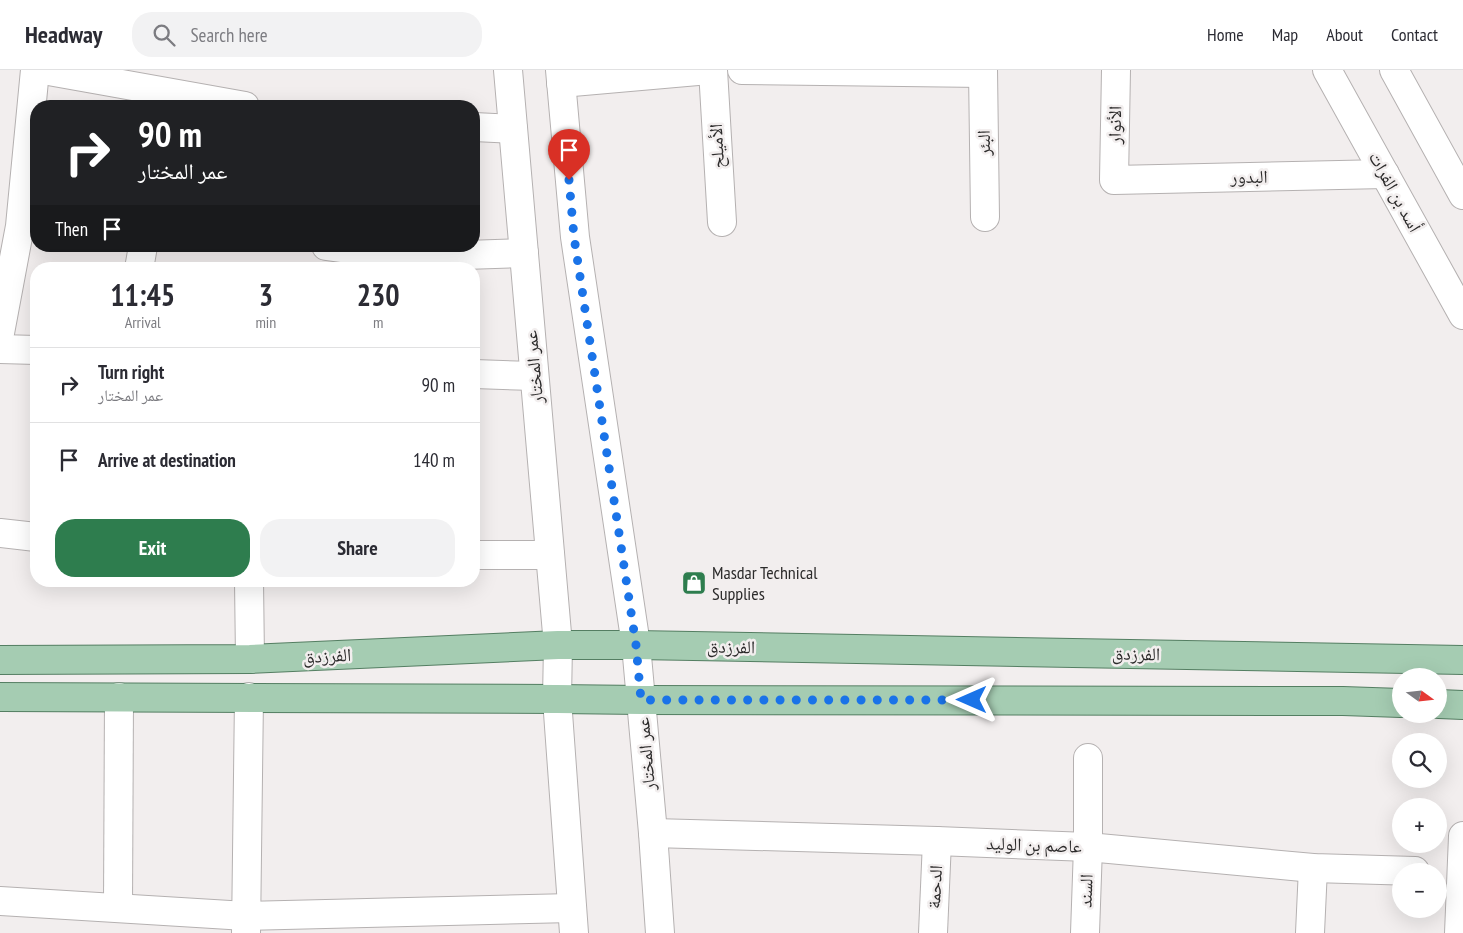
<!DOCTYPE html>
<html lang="en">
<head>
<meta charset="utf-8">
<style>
	:root { --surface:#fff; --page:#f2f2f3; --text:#2b2b33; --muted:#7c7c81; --line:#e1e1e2; --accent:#2e7d4e }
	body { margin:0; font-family:"PT Sans Narrow","Noto Naskh Arabic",sans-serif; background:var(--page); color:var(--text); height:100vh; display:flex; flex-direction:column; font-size:19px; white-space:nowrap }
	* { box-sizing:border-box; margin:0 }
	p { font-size:16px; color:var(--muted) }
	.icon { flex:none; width:28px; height:28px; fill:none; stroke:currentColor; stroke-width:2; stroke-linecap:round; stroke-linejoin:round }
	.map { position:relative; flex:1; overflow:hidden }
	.side { position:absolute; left:30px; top:192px; width:450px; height:325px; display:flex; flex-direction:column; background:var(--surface); border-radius:20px; box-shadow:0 5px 20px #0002 }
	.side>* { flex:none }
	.banner { position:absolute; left:30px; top:30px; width:450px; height:152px; border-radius:20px; box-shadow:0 5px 20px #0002; background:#202124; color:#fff; overflow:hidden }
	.needle { width:32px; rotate:105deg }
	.fabs { position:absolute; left:1392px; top:598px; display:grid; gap:10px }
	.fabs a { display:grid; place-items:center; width:55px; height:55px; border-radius:50%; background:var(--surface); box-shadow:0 5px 20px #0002; font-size:25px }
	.pin { position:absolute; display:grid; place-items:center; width:42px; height:42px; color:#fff; margin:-51px -21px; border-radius:50% 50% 50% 0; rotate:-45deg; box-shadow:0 0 5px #0007 }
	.pin .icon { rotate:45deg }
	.me { position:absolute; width:55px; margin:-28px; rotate:270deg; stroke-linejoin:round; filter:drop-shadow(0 0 4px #0008) }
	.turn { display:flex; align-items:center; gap:18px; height:105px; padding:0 25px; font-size:22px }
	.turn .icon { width:65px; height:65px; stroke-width:2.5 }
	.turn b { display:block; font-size:35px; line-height:42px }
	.then { display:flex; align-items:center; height:48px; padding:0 25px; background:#0003; gap:10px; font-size:19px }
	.eta { display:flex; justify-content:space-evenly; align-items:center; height:85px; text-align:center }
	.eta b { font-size:30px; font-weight:600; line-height:35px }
	.action { display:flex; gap:10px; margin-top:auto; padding:10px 25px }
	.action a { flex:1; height:58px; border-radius:20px; background:var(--accent); color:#fff; font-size:20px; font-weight:600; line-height:58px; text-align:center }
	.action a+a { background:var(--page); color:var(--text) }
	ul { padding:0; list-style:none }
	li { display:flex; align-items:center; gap:15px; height:75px; padding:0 25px; border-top:1px solid var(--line) }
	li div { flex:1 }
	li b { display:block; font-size:19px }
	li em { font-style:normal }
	header { display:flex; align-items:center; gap:30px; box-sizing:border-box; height:70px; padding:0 25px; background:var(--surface); border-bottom:1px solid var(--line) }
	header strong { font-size:24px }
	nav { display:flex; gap:28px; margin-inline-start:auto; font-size:18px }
	.search { width:350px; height:45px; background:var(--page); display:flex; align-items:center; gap:12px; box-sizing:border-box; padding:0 18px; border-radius:20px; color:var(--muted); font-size:19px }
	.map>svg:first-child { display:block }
</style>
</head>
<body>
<header>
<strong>Headway</strong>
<div class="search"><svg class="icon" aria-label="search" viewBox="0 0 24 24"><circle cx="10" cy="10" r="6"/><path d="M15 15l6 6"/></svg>Search here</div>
<nav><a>Home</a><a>Map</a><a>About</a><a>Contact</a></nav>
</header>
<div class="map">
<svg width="1463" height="863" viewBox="0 0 1463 863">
	<rect width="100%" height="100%" fill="#f2eeee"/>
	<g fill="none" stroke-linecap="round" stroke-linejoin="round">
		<defs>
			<g id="minor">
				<path d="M43,0l202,36"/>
				<path d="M508,0l50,575 -1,54 17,234"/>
				<path d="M560,0l15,167 61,408 17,188 7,100"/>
				<path d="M713,0l9,152"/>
				<path d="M742,0l241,3"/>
				<path d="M983,0l2,147"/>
				<path d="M1116,0l-2,110 271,-6"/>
				<path d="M1327,0l136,245"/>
				<path d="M1394,0l69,125"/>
				<path d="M561,13l148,-13"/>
				<path d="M474,57l39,2"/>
				<path d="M326,176l80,11 118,-4"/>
				<path d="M139,199l4,-23"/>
				<path d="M0,263l20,-107 15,-156"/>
				<path d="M0,279l36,1"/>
				<path d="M474,304l60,2"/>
				<path d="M0,463l36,4"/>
				<path d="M474,485h76"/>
				<path d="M249,511l1,78"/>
				<path d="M653,763l284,8 151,6 225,21 102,3"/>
				<path d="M0,831l246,15 326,-8"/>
				<path d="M118,838l1,-211"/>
				<path d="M246,863l3,-236"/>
				<path d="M933,863l4,-92"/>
				<path d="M1085,863l3,-86v-89"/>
				<path d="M1310,863l3,-65"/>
				<path d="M1459,863l4,-97"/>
			</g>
			<g id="major">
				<path d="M0,590l250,-1 308,-14h78l827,15"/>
				<path d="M0,627l557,2 84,1 702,1 58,2"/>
				<path d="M1439,634l24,1"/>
			</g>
		</defs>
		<use href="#minor" stroke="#b5b1b1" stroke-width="30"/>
		<use href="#major" stroke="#547e62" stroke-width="30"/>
		<use href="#minor" stroke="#fff" stroke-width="28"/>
		<use href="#major" stroke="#a5ccb2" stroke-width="28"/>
	</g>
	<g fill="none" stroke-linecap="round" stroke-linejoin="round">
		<path stroke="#1a73e8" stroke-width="9" stroke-dasharray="0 16.2" d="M569,110l5,57 62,408 5,55h331"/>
	</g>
	<defs>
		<symbol id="shop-square" viewBox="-11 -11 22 22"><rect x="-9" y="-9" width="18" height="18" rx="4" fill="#2e7d4e" stroke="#f2eeee"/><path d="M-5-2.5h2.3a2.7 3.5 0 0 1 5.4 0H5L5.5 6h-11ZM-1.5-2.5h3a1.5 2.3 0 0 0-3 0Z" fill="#fff"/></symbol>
	</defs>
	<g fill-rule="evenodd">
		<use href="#shop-square" x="680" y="499" width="28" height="28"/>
	</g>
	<g text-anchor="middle" stroke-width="5" stroke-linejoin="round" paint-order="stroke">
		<g font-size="18" fill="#2c2b2b" stroke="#f2eeee">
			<text transform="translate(1115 55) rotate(-89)" y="6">الأنوار</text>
			<text transform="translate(984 73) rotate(-91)" y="6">البئر</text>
			<text transform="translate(717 76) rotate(-93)" y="6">الأميلح</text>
			<text transform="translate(1249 107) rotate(-1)" y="6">البدور</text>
			<text transform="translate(1395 122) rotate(61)" y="6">أسد بن الفرات</text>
			<text transform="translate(534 297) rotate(-95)" y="6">عمر المختار</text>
			<text transform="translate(731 577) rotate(1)" y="6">الفرزدق</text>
			<text transform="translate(1136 584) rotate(1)" y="6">الفرزدق</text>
			<text transform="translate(327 586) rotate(-3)" y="6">الفرزدق</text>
			<text transform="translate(646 684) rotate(-95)" y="6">عمر المختار</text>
			<text transform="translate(1034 775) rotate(2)" y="6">عاصم بن الوليد</text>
			<text transform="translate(935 817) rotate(-87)" y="6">الدحمة</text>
			<text transform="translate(1086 821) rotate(-88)" y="6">السند</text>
		</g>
		<g font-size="18" fill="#2c2b2b" stroke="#f2eeee" text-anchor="start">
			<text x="712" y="509">Masdar Technical<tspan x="712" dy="21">Supplies</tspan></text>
		</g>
	</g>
</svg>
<div class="fabs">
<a><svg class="needle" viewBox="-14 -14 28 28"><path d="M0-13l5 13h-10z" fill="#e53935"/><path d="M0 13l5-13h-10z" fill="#7c7c81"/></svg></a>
<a><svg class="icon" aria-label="search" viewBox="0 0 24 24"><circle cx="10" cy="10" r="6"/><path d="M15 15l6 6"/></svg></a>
<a>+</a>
<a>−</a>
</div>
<div class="pin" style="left:569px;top:110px;background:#d93025"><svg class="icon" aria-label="arrive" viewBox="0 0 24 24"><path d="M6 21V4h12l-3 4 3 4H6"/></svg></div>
<svg class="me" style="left:972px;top:630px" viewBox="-20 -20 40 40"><path d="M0-17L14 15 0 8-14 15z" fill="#1a73e8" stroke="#fff" stroke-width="4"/></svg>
<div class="banner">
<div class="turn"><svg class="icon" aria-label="right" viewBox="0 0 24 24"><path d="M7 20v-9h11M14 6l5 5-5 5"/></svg><div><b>90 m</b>عمر المختار</div></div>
<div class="then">Then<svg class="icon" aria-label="arrive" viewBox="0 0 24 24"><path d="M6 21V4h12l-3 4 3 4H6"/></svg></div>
</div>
<section class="side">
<div class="eta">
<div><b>11:45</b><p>Arrival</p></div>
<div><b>3</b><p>min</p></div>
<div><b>230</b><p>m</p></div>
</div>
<ul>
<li><svg class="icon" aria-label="right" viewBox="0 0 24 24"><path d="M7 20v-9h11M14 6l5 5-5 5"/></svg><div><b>Turn right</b><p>عمر المختار</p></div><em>90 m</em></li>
<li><svg class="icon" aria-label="arrive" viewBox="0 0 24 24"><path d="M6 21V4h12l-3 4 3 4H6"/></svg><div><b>Arrive at destination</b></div><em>140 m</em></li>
</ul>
<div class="action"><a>Exit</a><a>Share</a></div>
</section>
</div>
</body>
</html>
